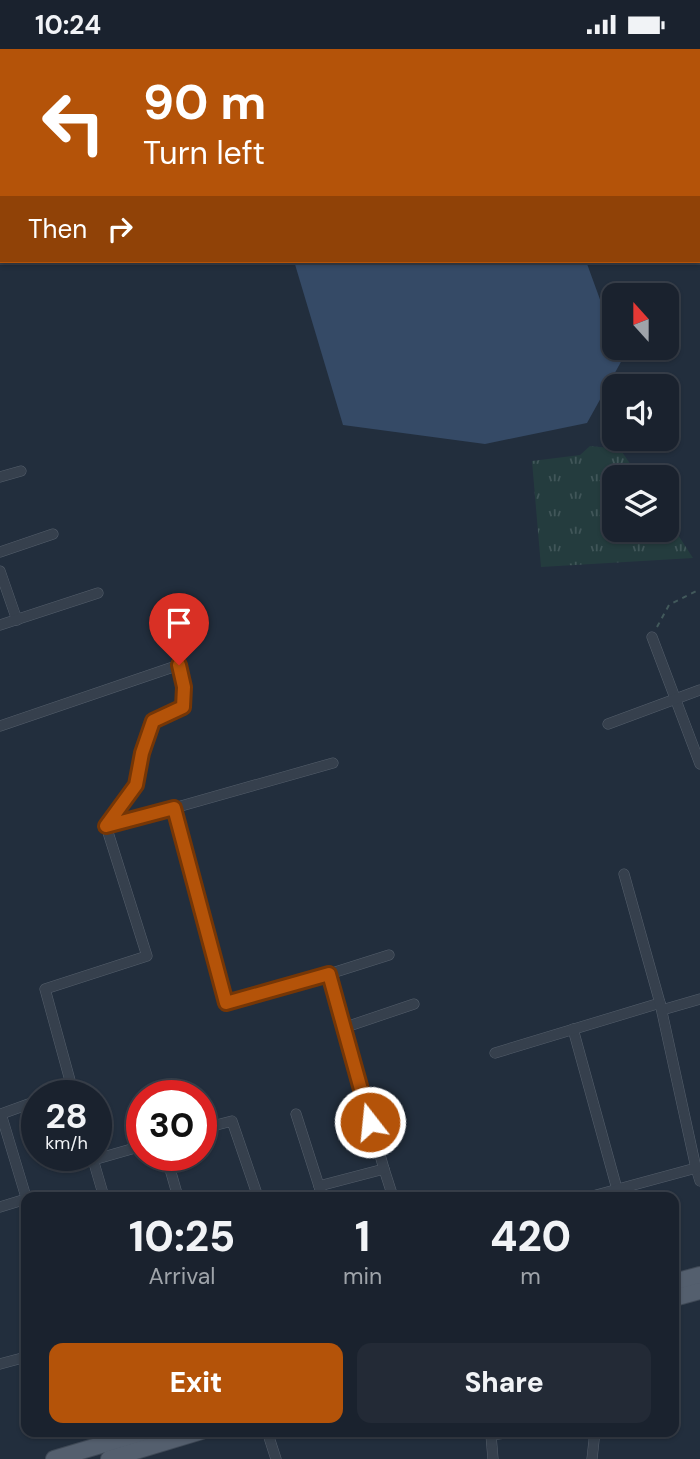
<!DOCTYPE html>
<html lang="en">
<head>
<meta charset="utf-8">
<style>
	:root { --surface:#1a222e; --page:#232a36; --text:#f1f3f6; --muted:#9fa4aa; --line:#383f4a; --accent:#b45309 }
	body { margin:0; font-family:"DM Sans",sans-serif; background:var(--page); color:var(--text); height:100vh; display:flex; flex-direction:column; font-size:26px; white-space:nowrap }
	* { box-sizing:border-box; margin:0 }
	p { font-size:23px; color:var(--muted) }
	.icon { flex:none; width:38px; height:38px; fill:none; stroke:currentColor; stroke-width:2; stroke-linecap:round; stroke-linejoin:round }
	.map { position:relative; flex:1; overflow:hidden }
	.drawer { position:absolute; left:21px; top:1143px; width:658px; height:245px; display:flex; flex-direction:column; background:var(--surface); border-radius:14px; box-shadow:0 2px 5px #0004,0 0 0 2px var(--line) }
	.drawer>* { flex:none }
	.top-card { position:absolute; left:0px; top:0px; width:700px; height:214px; box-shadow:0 2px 5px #0004,0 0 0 2px var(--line); background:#b45309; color:#fff; overflow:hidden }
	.needle { width:46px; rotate:339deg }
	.tools { position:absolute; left:602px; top:234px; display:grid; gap:14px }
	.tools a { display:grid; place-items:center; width:77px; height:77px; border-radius:14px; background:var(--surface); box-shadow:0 2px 5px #0004,0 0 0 2px var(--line); font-size:35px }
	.speed { position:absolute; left:21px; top:1031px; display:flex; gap:14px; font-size:35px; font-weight:700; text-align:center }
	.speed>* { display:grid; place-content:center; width:91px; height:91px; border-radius:50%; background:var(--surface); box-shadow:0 2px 5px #0004,0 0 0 2px var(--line); line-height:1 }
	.speed small { font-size:18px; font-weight:400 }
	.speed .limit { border:10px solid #d22; background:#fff; color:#111 }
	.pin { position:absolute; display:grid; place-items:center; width:60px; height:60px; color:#fff; margin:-72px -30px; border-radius:50% 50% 50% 0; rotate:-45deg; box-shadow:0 0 7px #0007 }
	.pin .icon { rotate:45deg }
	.me { position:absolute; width:77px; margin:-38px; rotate:344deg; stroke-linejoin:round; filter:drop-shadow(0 0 5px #0008) }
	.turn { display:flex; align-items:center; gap:24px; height:147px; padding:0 28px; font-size:32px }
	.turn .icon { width:91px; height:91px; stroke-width:2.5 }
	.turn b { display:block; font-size:49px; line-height:60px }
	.then { display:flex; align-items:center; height:66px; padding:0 28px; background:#0003; gap:14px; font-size:26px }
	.eta { display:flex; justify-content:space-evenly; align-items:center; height:119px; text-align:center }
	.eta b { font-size:42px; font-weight:800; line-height:49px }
	.primary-button { display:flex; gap:14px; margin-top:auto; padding:14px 28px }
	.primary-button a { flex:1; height:80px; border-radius:14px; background:var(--accent); color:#fff; font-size:28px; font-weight:800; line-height:80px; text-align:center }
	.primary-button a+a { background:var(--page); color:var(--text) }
	.status { display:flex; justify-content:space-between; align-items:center; height:49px; padding:0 35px; background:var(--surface); direction:ltr }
	.status svg { height:19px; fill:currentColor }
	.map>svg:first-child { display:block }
</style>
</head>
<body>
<div class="status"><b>10:24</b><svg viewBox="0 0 49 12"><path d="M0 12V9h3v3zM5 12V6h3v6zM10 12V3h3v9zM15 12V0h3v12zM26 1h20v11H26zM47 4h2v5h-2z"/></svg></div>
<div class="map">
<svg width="700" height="1410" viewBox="0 0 700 1410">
	<defs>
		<pattern id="grass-tufts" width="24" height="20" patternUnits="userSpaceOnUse" patternTransform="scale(1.75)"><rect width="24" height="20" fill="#243c3e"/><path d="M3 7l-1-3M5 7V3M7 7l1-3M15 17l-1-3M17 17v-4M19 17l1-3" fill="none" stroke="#415659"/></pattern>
	</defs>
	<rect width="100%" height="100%" fill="#222e3d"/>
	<path fill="url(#grass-tufts)" d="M590,397l30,3 20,29h-26v52h53v-12l26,40 -152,9 -9,-106 48,-6z"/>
	<g fill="#354a66">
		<path d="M185,0h420v2h-419z"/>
		<path d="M294,212h292l28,77v10h4l4,12 -35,63 -102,21 -142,-19z"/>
	</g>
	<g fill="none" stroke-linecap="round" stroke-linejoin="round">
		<defs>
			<g id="street">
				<path d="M0,428l21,-6"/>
				<path d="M0,503l53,-18"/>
				<path d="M0,522l17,49"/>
				<path d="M0,576l98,-32"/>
				<path d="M652,588l48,127"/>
				<path d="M608,675l92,-34"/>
				<path d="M0,677l179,-61 5,22 -1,20 -30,14 -17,64 -30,41"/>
				<path d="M329,925l-103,29 -52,-195 159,-45"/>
				<path d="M662,961l38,-11"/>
				<path d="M343,979l71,-24"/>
				<path d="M573,980l44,160"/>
				<path d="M495,1004l165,-50"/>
				<path d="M52,1046l19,-7"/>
				<path d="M74,1046l-29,-106 102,-33 -41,-130 68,-18"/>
				<path d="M296,1065l23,72"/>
				<path d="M201,1080l31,-8 26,76"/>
				<path d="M166,1106l12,42"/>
				<path d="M92,1107l12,41"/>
				<path d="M93,1111l49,-14"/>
				<path d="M696,1119l4,13"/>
				<path d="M384,1120l9,28"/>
				<path d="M26,1148l-25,-83 36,-13"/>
				<path d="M323,1148l-4,-11 65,-17 -55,-195 60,-19"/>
				<path d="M589,1148l107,-29 -36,-165 -36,-129"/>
				<path d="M0,1158l26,-8"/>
				<path d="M0,1315l26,-7"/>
				<path d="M267,1382l9,28"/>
				<path d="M493,1410l-2,-24 31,-4"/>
				<path d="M592,1410l3,-28"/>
			</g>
			<g id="primary">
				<path d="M674,1233l26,-7"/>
				<path d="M674,1249l26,-7"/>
				<path d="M54,1410l94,-28"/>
				<path d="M109,1410l93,-28"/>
			</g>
		</defs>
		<use href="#street" stroke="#545e6b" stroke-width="11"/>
		<use href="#primary" stroke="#3f4956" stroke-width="18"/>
		<path stroke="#42595b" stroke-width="2" stroke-dasharray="5 5" stroke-linecap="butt" d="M657,578l12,-22 31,-16"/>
		<use href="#street" stroke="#36404d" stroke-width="10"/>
		<use href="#primary" stroke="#545f6e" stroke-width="16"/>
	</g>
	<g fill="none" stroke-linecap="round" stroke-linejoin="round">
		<defs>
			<path id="route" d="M179,616l5,22 -1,20 -30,14 -11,32 -6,32 -30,41 68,-18 52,195 103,-29 41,148"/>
		</defs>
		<use href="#route" stroke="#753606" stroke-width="18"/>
		<use href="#route" stroke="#b45309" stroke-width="12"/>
	</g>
</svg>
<div class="tools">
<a><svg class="needle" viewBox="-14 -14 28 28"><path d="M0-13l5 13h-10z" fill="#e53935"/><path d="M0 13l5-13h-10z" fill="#9fa4aa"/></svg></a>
<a><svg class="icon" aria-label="sound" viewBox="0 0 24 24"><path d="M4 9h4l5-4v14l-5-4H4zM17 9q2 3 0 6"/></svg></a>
<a><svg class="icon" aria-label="layers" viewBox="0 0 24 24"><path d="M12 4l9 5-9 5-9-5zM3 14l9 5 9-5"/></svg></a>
</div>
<div class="speed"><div>28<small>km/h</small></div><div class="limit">30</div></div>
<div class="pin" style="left:179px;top:616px;background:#d93025"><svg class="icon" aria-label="arrive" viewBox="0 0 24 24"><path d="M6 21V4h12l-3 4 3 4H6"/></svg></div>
<svg class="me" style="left:370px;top:1073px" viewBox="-20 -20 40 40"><circle r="17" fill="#b45309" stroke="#fff" stroke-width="3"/><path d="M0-11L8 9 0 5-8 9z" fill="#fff"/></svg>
<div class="top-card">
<div class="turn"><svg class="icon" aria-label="left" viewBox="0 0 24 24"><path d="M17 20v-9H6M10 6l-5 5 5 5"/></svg><div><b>90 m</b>Turn left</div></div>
<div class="then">Then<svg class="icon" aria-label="right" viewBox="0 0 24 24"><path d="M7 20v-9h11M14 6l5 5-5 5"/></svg></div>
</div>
<section class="drawer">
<div class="eta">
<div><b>10:25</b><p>Arrival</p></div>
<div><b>1</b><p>min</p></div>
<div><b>420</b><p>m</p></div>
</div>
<div class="primary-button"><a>Exit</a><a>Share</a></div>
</section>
</div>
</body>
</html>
